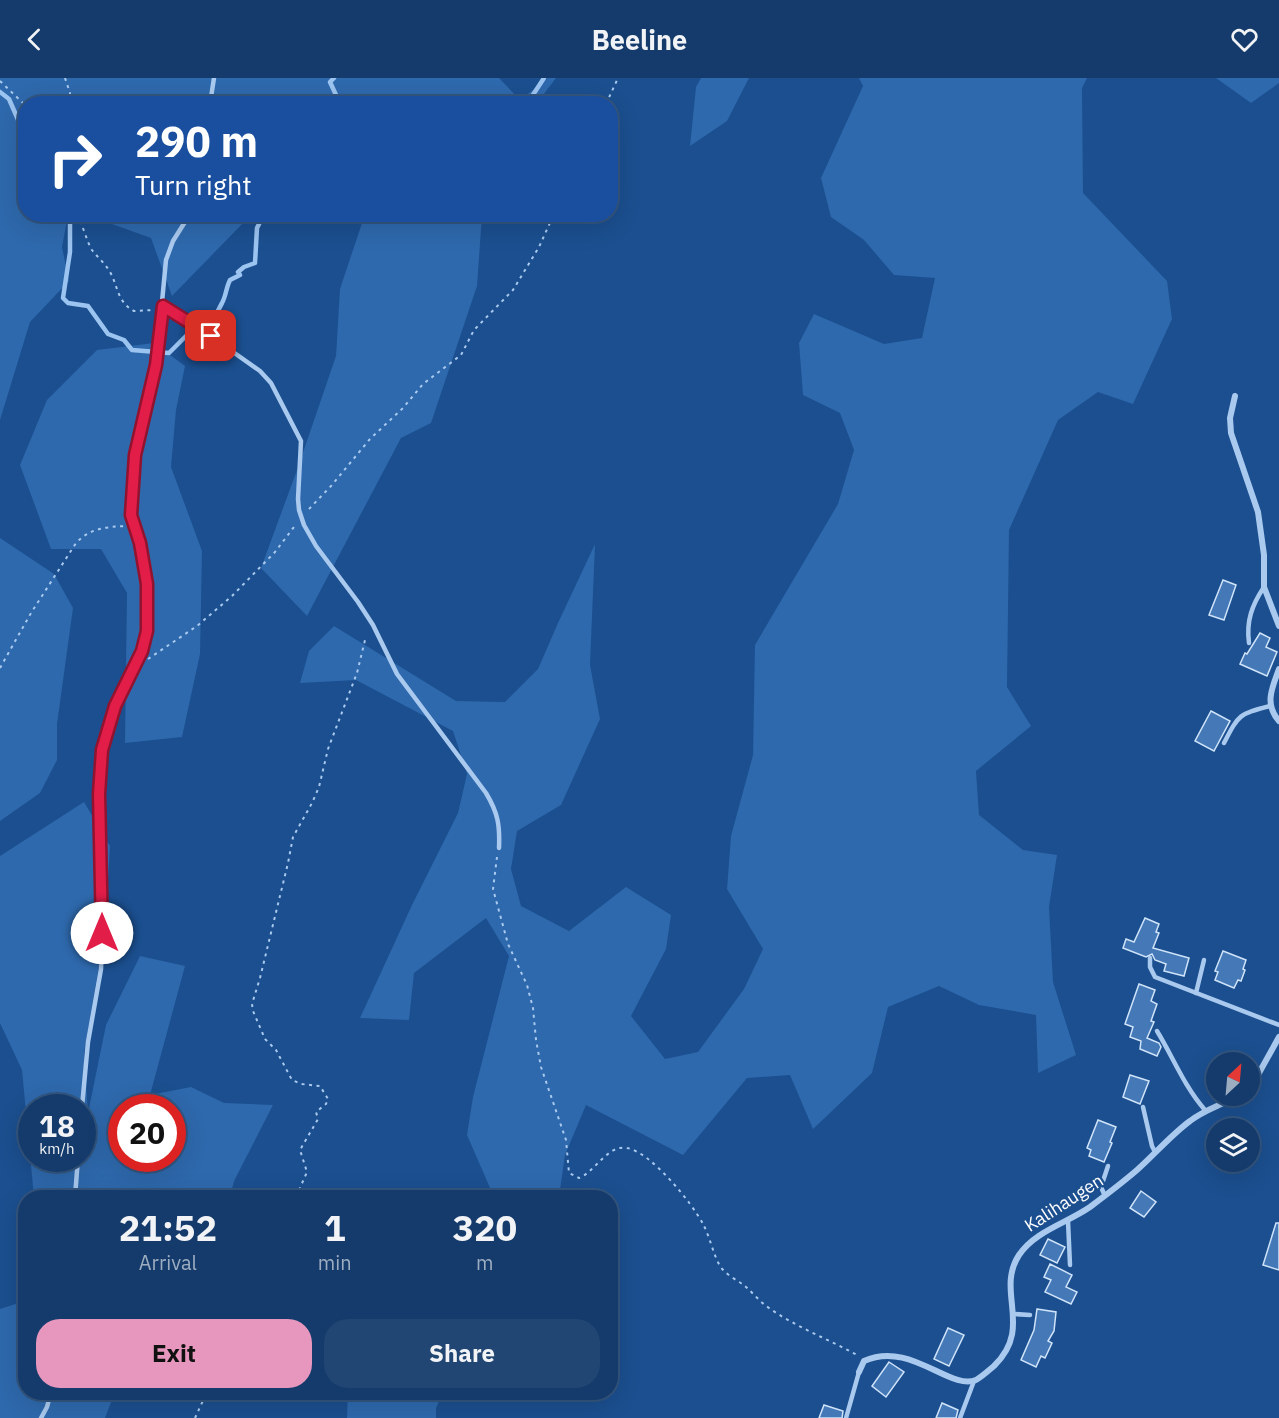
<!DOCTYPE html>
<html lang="en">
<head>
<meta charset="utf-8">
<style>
	:root { --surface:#143b6b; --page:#214673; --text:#f1f3f6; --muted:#9dadc1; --line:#33557e; --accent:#e797bd }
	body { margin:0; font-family:"IBM Plex Sans",sans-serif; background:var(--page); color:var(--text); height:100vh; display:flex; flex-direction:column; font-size:22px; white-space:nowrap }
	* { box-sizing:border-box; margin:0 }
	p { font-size:20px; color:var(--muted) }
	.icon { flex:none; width:33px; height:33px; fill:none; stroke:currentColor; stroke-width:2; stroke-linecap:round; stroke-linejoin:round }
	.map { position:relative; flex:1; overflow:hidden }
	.side { position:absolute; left:18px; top:1112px; width:600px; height:210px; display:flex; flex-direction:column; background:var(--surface); border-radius:24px; box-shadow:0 6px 24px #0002,0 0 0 2px var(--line) }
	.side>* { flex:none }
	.banner { position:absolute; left:18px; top:18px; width:600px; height:126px; border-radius:24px; box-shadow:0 6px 24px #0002,0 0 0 2px var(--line); background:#1a4fa0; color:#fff; overflow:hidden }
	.needle { width:39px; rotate:26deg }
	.controls { position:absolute; left:1206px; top:974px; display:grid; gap:12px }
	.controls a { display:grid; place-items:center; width:54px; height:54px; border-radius:50%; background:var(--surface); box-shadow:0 6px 24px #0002,0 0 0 2px var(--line); font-size:30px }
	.speed { position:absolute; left:18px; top:1016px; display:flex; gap:12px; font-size:30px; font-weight:700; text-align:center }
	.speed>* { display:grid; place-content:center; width:78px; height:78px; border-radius:50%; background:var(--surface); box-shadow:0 6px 24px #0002,0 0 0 2px var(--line); line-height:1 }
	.speed small { font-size:15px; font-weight:400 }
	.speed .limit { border:9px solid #d22; background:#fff; color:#111 }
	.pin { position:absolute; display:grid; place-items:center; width:51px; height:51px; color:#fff; margin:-26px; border-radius:12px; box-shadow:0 3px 9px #0006 }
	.me { position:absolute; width:66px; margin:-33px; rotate:0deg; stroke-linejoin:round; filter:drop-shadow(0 0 4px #0008) }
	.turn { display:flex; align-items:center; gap:21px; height:126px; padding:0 18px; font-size:27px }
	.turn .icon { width:78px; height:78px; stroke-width:2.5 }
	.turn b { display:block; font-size:42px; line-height:51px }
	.eta { display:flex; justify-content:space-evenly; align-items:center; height:102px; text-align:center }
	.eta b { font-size:36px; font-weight:700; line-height:42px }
	.cta { display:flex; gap:12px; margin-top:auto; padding:12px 18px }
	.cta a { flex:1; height:69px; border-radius:24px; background:var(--accent); color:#111; font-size:24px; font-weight:700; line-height:69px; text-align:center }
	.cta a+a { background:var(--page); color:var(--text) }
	header { display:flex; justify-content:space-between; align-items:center; height:78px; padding:0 18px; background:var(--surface); font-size:27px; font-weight:700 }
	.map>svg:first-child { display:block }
</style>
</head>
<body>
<header><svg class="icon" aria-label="back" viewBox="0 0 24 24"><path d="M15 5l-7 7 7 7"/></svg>Beeline<svg class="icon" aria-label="heart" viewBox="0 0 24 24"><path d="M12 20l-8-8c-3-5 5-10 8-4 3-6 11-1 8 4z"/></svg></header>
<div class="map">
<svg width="1279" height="1340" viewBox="0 0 1279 1340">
	<rect width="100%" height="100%" fill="#1b4f8f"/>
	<g fill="#2e69ad" fill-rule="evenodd">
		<path d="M0,0h499l21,22 28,-22h8l-19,25 -511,1v110l42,1 -6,32 7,34 -39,41 -30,98z"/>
		<path d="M701,0h48l-22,43 -37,25 6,-59z"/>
		<path d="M859,0h228l-5,10 1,105 84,88 5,38 -39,85 -35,-12 -40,28 -49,110 -2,157 24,39 -55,45 3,44 44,35 34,5 -8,52 4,75 23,73 -38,18 -2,-58 -57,-10 -40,-19 -51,21 -16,66 -59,56 -23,-54 -43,3 -64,77 -97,-50 -21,50 -6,42h-65l-27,-62 6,-38 36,-141 -23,-38 -72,55 -5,47 -49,-2 52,-113 46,-92 9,-39 -14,-43 -97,-51 -56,3 9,-32 25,-25 122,75 49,1 33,-33 20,-46 37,-79 -5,121 10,54 -39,86 -44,26 -6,38 10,37 48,25 57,-44 45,28 -5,34 -35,67 34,43 33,-7 46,-63 19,-40 -36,-60 4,-53 22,-81 2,-110 83,-141 16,-54 -14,-37 -37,-18 -4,-52 15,-29 70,30 38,-6 13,-60 -41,-3 -30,-35 -33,-23 -10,-39 42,-92z"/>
		<path d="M1216,0h63v5l-28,20z"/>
		<path d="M87,137h200l-3,6 -37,-2 -75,77 -21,-58z"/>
		<path d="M370,137h112l-5,71 -46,137 -30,15 -94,178 -46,-48 36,-98 39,-114 4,-67 22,-66z"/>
		<path d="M154,265l31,23 -9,44 -5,57 31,84 -2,103 -18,83 -57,6 2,-150 -26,-44h-50l-31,-84 27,-65 50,-50z"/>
		<path d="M0,460l54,36 19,34 -16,116v36l-17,33 -40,28z"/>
		<path d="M84,724l26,44 -5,84 -21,123 4,60 18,-88 34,-69 45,10 -35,129 41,-8 33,16 49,2 -39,76 -4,16h-196l-12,-127 -22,-47v-167zM32,1029h50v51h-50zM122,1029h50v51h-50z"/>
		<path d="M25,1223l1,91h89l-10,26h-105v-109z"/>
		<path d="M348,1314h95l-7,16v10h-89z"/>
	</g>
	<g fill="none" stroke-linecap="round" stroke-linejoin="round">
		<g stroke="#9cc4f0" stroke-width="4.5">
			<path d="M334,0l-4,4 6,13 -1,9"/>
			<path d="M0,14l9,7 17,39"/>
			<path d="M527,26l17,-26"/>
			<path d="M70,136v38l-7,46 5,5 20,3 20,28 16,6 8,10 37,3 18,-18 9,3c10,-11 20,-21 26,-35 4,-7 4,-15 8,-23l10,-5 -2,-3 6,-5 11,-4 2,-35 7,-14"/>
		</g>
	</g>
	<g fill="#4478b7" stroke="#cfe3fa" stroke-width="1.5">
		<path d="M1223,502l13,5 -12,35 -15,-5z"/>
		<path d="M1260,555l10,5 -4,9 11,5 -10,24 -27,-12 5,-11 2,1z"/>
		<path d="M1211,633l19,10 -16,30 -19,-10z"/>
		<path d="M1145,840l14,6 -3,8 3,1 -6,15 36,10 -5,18 -20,-5 2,-7 -11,-4 -3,-6 -6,3 -23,-9 3,-9 8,3z"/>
		<path d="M1223,873l23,9 -3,9 2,1 -4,11 -3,-1 -4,8 -19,-8 3,-8 -3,-1z"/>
		<path d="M1139,906l16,6 -4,11 6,3 -6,17 3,1 -7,16 12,5 2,4 -4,9 -17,-7 1,-8 -11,-4 3,-10 -8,-3z"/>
		<path d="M1130,997l19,6 -9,23 -17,-7z"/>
		<path d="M1098,1042l18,7 -6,15 2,1 -8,19 -15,-6 2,-6 -4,-2z"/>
		<path d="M1141,1113l15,11 -12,15 -14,-9z"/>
		<path d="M1276,1145h3v47l-16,-5z"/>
		<path d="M1048,1161l17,8 -8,16 -17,-8z"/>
		<path d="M1050,1186l22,11 -6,12 11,5 -6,12 -26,-12 6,-12 -7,-3z"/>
		<path d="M1037,1231l19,3 -2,19 -6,10 4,2 -7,15 -4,-2 -5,11 -15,-7 13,-30z"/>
		<path d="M948,1250l16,7 -15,31 -15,-7z"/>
		<path d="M889,1284l15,10 -18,25 -14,-11z"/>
		<path d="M942,1325l16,7 -2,8h-20z"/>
		<path d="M824,1327l19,6 -1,7h-23z"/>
	</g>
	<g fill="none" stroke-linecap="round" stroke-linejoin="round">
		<g stroke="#a9c9ee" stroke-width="2" stroke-dasharray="3 4.5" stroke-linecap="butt">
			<path d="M65,0l5,15v11"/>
			<path d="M0,3l26,25"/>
			<path d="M606,26l12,-26"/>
			<path d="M78,136c3,8 10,30 14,36 6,8 13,13 18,22 8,14 7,30 24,39l19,-1"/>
			<path d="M309,431l22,-23 39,-47 33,-31 20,-24 38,-29 13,-25 39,-40 26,-43 15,-33"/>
			<path d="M148,581l49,-33 35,-30 43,-44 19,-25"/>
			<path d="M0,590l31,-55 45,-70c14,-15 30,-16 50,-17"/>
			<path d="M497,779l-4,32 15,55 19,41 6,23 3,32 5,27 25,73 3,33 10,5c16,-6 29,-34 48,-30 24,4 65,55 76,76 7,13 10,30 17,42 6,9 17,14 25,20 8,7 15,16 24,22 27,19 59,31 88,47"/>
			<path d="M296,1119l11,-25 -7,-22 18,-31 -2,-7 10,-8 2,-5 -8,-13 -19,-2 -9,-4 -16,-30 -11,-11 -12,-28 -1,-7 8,-26 28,-115 5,-26 19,-34 7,-16 9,-38 29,-76 9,-37"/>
			<path d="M195,1340l12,-26"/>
		</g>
		<g stroke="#a9c9ee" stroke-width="4.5">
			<path d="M210,26l4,-26"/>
			<path d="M163,228l29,17 68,48 11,12 30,58 -3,58 1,11 5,15 12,21 42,56 15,23 24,49 89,119c12,20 14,32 13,55"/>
			<path d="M1249,565c-3,-22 3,-38 15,-56"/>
			<path d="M1224,665c15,-29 15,-29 46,-37"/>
			<path d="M1150,880v9l5,10 124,48"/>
			<path d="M1196,915l8,-33"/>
			<path d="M1157,953c16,26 27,55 48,79"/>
			<path d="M82,1029l6,-65 13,-73 2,-53 -4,-122 3,-44 13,-44 27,-55 6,-35 -1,-32 -7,-41 -9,-28 4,-60 21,-90 10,-105 7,-19 17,-27"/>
			<path d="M1143,1029l9,39 3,6"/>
			<path d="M1105,1118l-4,-9 7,-21"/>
			<path d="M75,1119l3,-39"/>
			<path d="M1068,1143l2,44"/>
			<path d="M1014,1236l16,1"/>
			<path d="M41,1340l6,-11 4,-15"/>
			<path d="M846,1340l13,-46"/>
			<path d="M960,1340l14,-37"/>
		</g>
		<g stroke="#a9c9ee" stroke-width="6">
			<path d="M1235,318l-5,22 1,15 27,79 6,43v32l15,39"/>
			<path d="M1279,591c-7,19 -15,35 0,52"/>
			<path d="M1250,1008l9,-13 20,-36"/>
			<path d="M859,1294l5,-11c46,-21 86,30 112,19 7,-4 12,-9 18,-14 40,-39 1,-74 25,-111 16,-24 48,-32 71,-48 16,-12 32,-24 47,-37 18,-16 34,-35 53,-49 15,-12 33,-16 48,-26"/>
		</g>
	</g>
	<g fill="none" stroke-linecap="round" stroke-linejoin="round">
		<defs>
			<path id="route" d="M102,855l-3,-139 3,-44 13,-44 27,-55 5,-20v-47l-7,-41 -9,-28 4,-60 21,-90 7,-59 48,30"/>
		</defs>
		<use href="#route" stroke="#92132f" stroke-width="15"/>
		<use href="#route" stroke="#e11d48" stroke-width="10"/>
	</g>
	<g text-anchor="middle" stroke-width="4.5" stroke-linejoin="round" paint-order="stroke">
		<g font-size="18" fill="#fff" stroke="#1b4f8f">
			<text transform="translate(1064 1125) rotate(-33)" y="6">Kalihaugen</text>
		</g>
	</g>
</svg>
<div class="controls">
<a><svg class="needle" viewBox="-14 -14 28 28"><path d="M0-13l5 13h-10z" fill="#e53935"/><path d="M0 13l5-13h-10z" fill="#9dadc1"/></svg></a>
<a><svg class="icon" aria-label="layers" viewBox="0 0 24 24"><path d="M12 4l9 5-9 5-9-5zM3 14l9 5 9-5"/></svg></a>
</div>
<div class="speed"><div>18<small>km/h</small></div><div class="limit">20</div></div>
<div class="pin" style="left:211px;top:258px;background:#d93025"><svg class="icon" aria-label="arrive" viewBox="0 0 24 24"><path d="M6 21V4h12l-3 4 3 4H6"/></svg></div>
<svg class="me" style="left:102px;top:855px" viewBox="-20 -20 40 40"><circle r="19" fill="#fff"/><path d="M0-13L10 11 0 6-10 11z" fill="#e11d48"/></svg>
<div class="banner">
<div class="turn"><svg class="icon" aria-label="right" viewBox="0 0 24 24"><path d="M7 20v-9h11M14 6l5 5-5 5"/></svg><div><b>290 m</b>Turn right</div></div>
</div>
<section class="side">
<div class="eta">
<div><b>21:52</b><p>Arrival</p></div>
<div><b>1</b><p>min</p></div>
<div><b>320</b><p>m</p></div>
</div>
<div class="cta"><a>Exit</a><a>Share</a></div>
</section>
</div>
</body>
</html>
